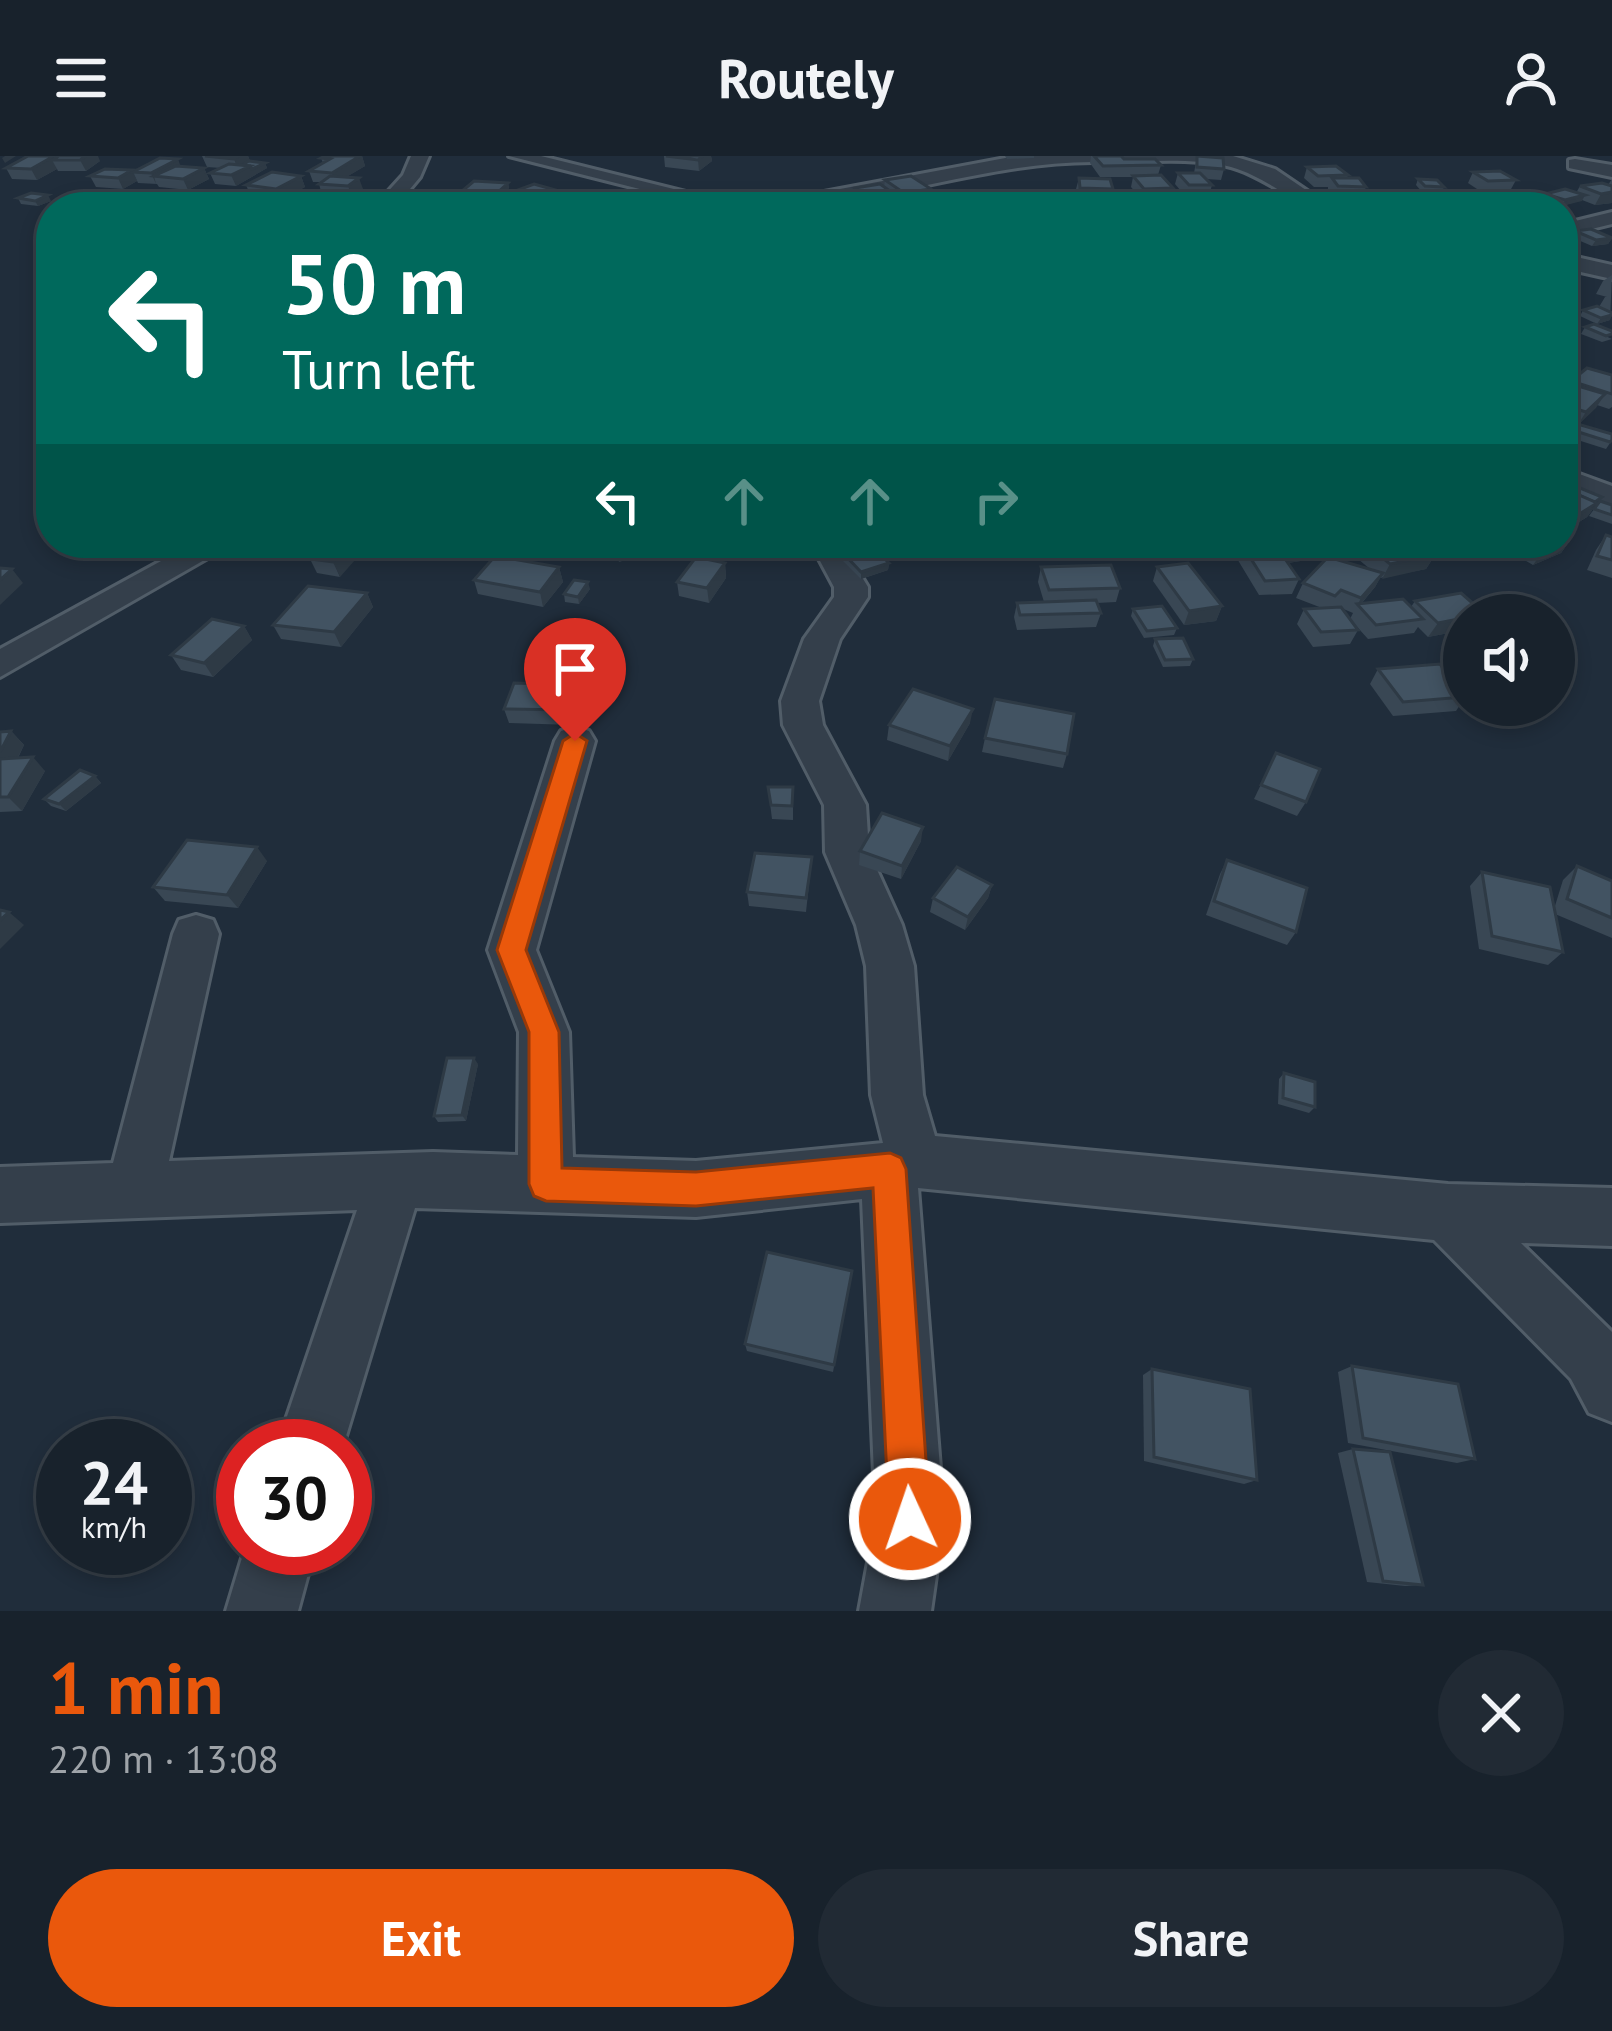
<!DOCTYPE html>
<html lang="en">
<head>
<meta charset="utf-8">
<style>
	:root { --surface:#18222c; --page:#212a34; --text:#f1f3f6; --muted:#9fa4a9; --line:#363f48; --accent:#ea580c }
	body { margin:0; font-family:"PT Sans",sans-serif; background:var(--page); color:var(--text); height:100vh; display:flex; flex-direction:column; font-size:45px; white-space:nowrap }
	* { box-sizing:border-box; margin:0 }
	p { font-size:39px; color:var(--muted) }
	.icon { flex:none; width:66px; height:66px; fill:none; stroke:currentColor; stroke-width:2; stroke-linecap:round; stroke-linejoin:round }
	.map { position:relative; height:1455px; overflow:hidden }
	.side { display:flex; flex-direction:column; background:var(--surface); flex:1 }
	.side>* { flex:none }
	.banner { position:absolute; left:36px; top:36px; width:1542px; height:366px; border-radius:48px; box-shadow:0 6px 18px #0003,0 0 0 3px var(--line); background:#00695c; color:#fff; overflow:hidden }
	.buttons { position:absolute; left:1443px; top:438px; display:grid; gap:24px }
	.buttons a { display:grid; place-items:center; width:132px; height:132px; border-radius:50%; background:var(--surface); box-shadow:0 6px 18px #0003,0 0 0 3px var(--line); font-size:60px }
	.speed { position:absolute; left:36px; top:1263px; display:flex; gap:24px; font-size:60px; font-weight:700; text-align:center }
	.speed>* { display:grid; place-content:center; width:156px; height:156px; border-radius:50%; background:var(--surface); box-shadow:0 6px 18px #0003,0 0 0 3px var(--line); line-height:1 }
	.speed small { font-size:30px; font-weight:400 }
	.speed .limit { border:18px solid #d22; background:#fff; color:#111 }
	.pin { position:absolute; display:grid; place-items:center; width:102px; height:102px; color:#fff; margin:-123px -51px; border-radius:50% 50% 50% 0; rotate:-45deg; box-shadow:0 0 12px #0007 }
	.pin .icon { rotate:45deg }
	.me { position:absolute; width:132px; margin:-66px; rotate:357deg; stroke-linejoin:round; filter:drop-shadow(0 0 9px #0008) }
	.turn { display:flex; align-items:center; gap:42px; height:252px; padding:0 48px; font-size:54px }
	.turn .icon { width:156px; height:156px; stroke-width:2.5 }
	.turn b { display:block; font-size:84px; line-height:102px }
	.lanes { display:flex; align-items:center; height:114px; padding:0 48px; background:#0003; justify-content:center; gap:60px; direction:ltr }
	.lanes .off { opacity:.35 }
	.round { display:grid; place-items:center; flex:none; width:126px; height:126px; border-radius:63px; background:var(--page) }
	.summary { display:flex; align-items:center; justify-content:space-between; height:204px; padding:0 48px }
	h1 { font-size:72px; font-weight:600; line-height:90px; color:var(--accent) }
	.primary-button { display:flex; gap:24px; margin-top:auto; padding:24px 48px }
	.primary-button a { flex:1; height:138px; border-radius:72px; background:var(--accent); color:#fff; font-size:48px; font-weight:600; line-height:138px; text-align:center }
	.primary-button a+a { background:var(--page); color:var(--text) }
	header { display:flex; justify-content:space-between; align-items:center; height:156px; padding:0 48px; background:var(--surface); font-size:54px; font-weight:600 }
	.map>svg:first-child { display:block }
</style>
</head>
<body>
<header><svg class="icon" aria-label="menu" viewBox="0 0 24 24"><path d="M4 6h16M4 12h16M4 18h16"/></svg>Routely<svg class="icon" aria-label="person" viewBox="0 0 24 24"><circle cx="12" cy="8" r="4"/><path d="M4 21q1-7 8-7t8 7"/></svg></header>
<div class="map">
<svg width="1612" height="1455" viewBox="0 0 1612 1455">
	<rect width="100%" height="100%" fill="#202d3b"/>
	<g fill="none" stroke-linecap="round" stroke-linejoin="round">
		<defs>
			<g id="minor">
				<path d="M411,0h18l-9,21 -25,30h-21l29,-32z"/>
				<path d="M509,0h32l205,51h-35z"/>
				<path d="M1016,0h217l42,13 56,38c-38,0 -63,-30 -100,-40 -41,-11 -95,-4 -138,-5 -111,0 -216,45 -327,45l10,-6z"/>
				<path d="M1575,3l37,6v12l-43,-9v-8z"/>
				<path d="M1612,56v12l-49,12v-12z"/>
				<path d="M1563,98l49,11v14l-49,-11z"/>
				<path d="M1563,312l49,18v20l-49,-18z"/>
				<path d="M194,387h40l-234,134v-28z"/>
				<path d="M623,387h99c-16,17 -83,17 -99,0z"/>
				<path d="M830,387h32l-11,16 17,28v10l-28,42 -21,62 4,24 43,80 3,47 33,73 12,41 9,129 12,41 513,48 164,4v58l-91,-3 91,89v90l-23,-9 -18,-34 -137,-139 -516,-52 26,331 -13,92h-72l17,-92 -14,-320 -166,18 -281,-9 -72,238h-66l80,-236 -357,13v-56l113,-4 60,-229 6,-14 17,-5 17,5 6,14 -50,227 264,-9 85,3 1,-123 -31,-82 67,-209 6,-10 14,-4 14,4 6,10 -59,209 33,82 4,125 123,4 187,-18 -12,-48 -5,-129 -10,-41 -31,-73 -1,-47 -41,-80 -2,-24 23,-62 30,-42v-10l-15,-28z"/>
				<path d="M245,1392h70l-17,63h-72z"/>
			</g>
		</defs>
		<use href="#minor" stroke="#515d68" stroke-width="6"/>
		<use href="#minor" fill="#343f4b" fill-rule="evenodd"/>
	</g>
	<g fill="#394754">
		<path d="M28,0l72,5 -14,10h-28l-1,-2 -20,11 -25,-1 -6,-11z"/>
		<path d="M202,0h46l2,5 15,2 2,5 -31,18 -21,-2 -5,-11 11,-5 -14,-1z"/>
		<path d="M325,0h37l3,10 -19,11 17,12 -11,8 -30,-2 -3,-11 2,-2h-8l-4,-11 14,-8 -2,-5z"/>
		<path d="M664,0h47l1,5 -13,10 -34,-4z"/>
		<path d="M1005,0h29v2l-27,1z"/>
		<path d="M1091,0h30l3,3 37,6 -3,10 15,13 -3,11h-2l12,8h-26v-6l9,-1h-21l-11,-13 2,-10h-33l-10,-14z"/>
		<path d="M1197,0l27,13 -3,11 -14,-1 5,6 -3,11 -23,1 -11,-13 3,-11h16z"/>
		<path d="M181,10l23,2 5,11 -21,11 -29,-3 -2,-3 -19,-1 -5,-11z"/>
		<path d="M1307,11l41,8 -1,3 19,9 -4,11h-28l-6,-9v-2h-14l-10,-9z"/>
		<path d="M132,14l5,11 -14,8 -27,-2 -6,-11z"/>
		<path d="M1473,16l43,8 -6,11 -27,2 -15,-10z"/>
		<path d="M301,20l4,11 -25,13 -29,-3 -5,-12z"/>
		<path d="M1079,22l34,11 -3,11 -20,-1 4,5 -1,2 17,1h-43l-3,-4 1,-6 13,-1 -2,-7z"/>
		<path d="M1418,23l26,8 -2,5h-20l-6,-7z"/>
		<path d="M1612,23v24l-17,2 -13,-5 -20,6 -19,-7 2,-5 31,-1 4,-7 28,-1z"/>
		<path d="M885,24l46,9 -1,11 -27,4 -7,-5v8h-77v-7l36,-4v-8l29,-1z"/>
		<path d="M508,27l2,11 -11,10 -34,-2 -3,-11z"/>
		<path d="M515,35l46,12 -11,4h-16l-16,-5z"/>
		<path d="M1375,37l26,7 -2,6h-17l-9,-8z"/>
		<path d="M1016,38l16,8 -1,5h-14z"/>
		<path d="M18,42l33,3 -13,5 -17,-2z"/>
		<path d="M1575,75l37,7 -4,6 -16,2 -21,-9z"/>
		<path d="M1612,119l-2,45 -13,4 -17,-8 3,-6 16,-3 6,-10h2l-11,-3 7,-13z"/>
		<path d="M1585,171l27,12 -10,3 -21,-8z"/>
		<path d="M1612,219v32l-3,2 -12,-4 -18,19 33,16 -6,9 -41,-13 8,-12 -10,-3v-34l8,-6z"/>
		<path d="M1563,325l39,16 -15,20 -24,15z"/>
		<path d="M1600,345l12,4v19l-23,-8z"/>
		<path d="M1606,379l6,2v41l-25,-8 9,-20z"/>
		<path d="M1571,383l-10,14 -28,12 -28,-16 4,-6h52z"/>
		<path d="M326,387l14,34 -23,-4 -7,-14z"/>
		<path d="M418,387h65l-6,16 -55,1z"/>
		<path d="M1219,387h99l-5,16 -25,4 11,16 -7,15 -33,1 -23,-38h-10z"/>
		<path d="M1429,387l-6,2 12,10 -9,14 -46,9 -5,9 -14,17 50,3 4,-6 49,17v12l-36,7 -10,-10 -4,6 -46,6 -18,-20 3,-6 -12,-5 17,22 -8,14 -37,3 -16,-23 7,-15 18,-1 -26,-10 7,-15 67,-14 -12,-10 7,-15z"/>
		<path d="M638,388l1,7 -19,11 -15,-9 -2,-8z"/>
		<path d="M843,397l46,10 -1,7 -27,9 -18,-18z"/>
		<path d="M725,407l1,15 -17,25 -30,-7 -2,-14z"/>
		<path d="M559,411l4,15 -20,25 -65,-13 -4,-14z"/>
		<path d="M1041,411l79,21 -4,14 -19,1 4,10 -5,14 -79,3 -3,-13 3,-14 27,-1 -6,-20z"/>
		<path d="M1157,411l65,39 -6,15 -32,4 -31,-44z"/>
		<path d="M590,433l-11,15 -14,-2 -1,-8z"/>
		<path d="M367,437l6,14 -32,40 -60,-8 -8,-14z"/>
		<path d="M1133,453l44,19 -3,7 -30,3 -13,-22z"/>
		<path d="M244,470l8,14 -39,37 -32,-7 -10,-15z"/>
		<path d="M1155,483l38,20 -3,7 -27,1 -10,-21z"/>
		<path d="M560,495l2,8 -5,11 -29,-2 -2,-8z"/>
		<path d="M1378,513l86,25v5l-8,12 -63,5 -23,-32z"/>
		<path d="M577,529l3,14 -7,26 -64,-2 -5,-14z"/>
		<path d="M970,567l-22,38 -61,-21 2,-15z"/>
		<path d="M11,575l13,14 -6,13 27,13 -23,40 -22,1v-80z"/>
		<path d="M985,582l82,16 -4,14 -81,-16z"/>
		<path d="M1276,597l30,49 -9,14 -43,-17z"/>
		<path d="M95,620l6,7 -35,28 -15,-5 -7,-7z"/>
		<path d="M768,631h25v33l-21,-1z"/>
		<path d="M921,685l-20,38 -42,-14 1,-14z"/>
		<path d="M812,701l-6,55 -57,-6 -2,-14z"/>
		<path d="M1227,704l69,72 -9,13 -81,-30 14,-41z"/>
		<path d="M267,705l-29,47 -73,-7 -12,-14z"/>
		<path d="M1577,710l35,15v57l-57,-24 8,38 -15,13 -69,-16 -9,-63 12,-14 72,37 9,-29z"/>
		<path d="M992,729l-4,13 -23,32 -35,-18 3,-14z"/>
		<path d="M478,908l-12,57 -28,1 -4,-6z"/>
		<path d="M1284,917l31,34 -6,6 -31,-9 1,-25z"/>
		<path d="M852,1115l-19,101 -86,-21 -2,-7z"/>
		<path d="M1352,1210l123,93 -18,4 -109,-20 -10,-71z"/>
		<path d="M1152,1213l105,111 -13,4 -100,-23 -1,-86z"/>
		<path d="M1353,1293l70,136 -18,1 -38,-4 -29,-129z"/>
	</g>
	<g fill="#2e3a45">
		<path d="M5,0h11l-11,7 -3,-5z"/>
		<path d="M54,0h4l-6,4 5,9 -20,11 -6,-11z"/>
		<path d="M86,0h12l2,5 -14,10 -6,-11z"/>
		<path d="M239,0h9l3,7 -13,7 -4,-11z"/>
		<path d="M360,0h2l3,10 -30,18 -3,-11z"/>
		<path d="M703,0h8l1,5 -13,10 -1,-11z"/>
		<path d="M178,3l4,11 -28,6 2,8 -5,-11z"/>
		<path d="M265,7l2,5 -31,18 -5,-11 19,-9z"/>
		<path d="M204,12l5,11 -21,11 -5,-11z"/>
		<path d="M132,14l5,11 -14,8 -5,-11z"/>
		<path d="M301,20l4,11 -25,13 -4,-11z"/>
		<path d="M359,22l4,11 -11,8 -4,-11z"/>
		<path d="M508,27l2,11 -11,10 -2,-11z"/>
		<path d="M931,33l-1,11 -27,4 1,-11z"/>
		<path d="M559,35l2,12 -11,4h-8l-1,-9z"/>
		<path d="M1612,36v11l-17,2 6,-11z"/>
		<path d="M48,39l3,6 -13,5 -3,-5z"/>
		<path d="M1585,39l-3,6 -20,5 3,-6z"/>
		<path d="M897,40l-1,11h-25l1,-8z"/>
		<path d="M1612,82l-4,6 -16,2 4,-6z"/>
		<path d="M1612,159l-2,5 -13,4 4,-6z"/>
		<path d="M1605,238l-9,14 -19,18 9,-14z"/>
		<path d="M1602,341l-15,20 -24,15 10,-14z"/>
		<path d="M1571,383l-10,14 -28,12 10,-14z"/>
		<path d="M351,387h19l-30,34 -7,-15z"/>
		<path d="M473,387h10l-6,16 -4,-14z"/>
		<path d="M638,388l1,7 -19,11 -1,-8z"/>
		<path d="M1320,389l-7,14 -32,5 7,-15z"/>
		<path d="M1435,399l-9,14 -44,10 8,-15z"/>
		<path d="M725,407l1,15 -17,25 -2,-15z"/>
		<path d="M889,407l-1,7 -27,9v-7z"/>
		<path d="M559,411l4,15 -20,25 -3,-15z"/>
		<path d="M12,413l11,14 -23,22v-25z"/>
		<path d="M1383,417l-8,14 -16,19 -1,-2 3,-6z"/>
		<path d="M588,426l2,7 -11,15 -1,-7z"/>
		<path d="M367,437l6,14 -32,40 -7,-15z"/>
		<path d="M1222,450l-6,15 -32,4 5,-14z"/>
		<path d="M1464,462v12l-36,7 10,-14z"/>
		<path d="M244,470l8,14 -39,37 -9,-14z"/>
		<path d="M560,495l2,8 -5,11 -2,-7z"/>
		<path d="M577,529l3,14 -7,26 -4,-15z"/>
		<path d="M973,553l-3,14 -22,38 2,-15z"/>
		<path d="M11,575l13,14 -16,32 -8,-8v-17z"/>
		<path d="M33,601l12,14 -23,40 -14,-14z"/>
		<path d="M95,620l6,7 -35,28 -7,-7z"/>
		<path d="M923,671l-2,14 -20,38 1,-13z"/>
		<path d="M257,691l10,14 -29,47 -11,-13z"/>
		<path d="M992,729l-4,13 -23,32 3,-13z"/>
		<path d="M9,756l15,13 -24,24v-29z"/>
		<path d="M474,902l4,6 -12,57 -4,-6z"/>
	</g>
	<g fill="#425362" stroke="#2e3a45" stroke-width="3">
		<path d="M28,0h26l-23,13 -25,-1z"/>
		<path d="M59,0h27l-6,4h-28z"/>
		<path d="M205,0h34l-5,3z"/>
		<path d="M325,0h35l-28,17 -23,-2 21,-12 -9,-1z"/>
		<path d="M666,0h37l-5,4z"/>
		<path d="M1094,0h27l3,3h31l6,6 -58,1z"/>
		<path d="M1197,0l26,2 1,11 -27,-2z"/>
		<path d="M160,2l18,1 -27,14 -18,-1z"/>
		<path d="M249,5l16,2 -13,6 -2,-3 -8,-1z"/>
		<path d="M229,8l21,2 -19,9 -21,-2z"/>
		<path d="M176,10l28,2 -21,11 -29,-3z"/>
		<path d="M1336,10l12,9 -30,1 -11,-9z"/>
		<path d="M105,13l27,1 -14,8 -28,-2z"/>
		<path d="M1500,15l16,9 -28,1 -15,-9z"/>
		<path d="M272,16l29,4 -25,13 -30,-4z"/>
		<path d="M1178,17h22l12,12h-23z"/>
		<path d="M1161,19l12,13 -29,1 -11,-13z"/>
		<path d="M330,20l29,2 -11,8 -29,-2z"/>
		<path d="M911,20l20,13 -27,4 -19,-13z"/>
		<path d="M1079,22l31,1 3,10 -33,-1z"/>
		<path d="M1332,22h27l7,9 -28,-1z"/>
		<path d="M1418,23l19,1 7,7 -19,-1z"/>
		<path d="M474,25l34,2 -11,10 -35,-2z"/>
		<path d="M1602,27l10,3v6l-11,2 -21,-8z"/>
		<path d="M534,28l25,7 -18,7 -26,-7z"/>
		<path d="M880,28l17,12 -25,3 -17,-11z"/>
		<path d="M1565,33l20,6 -20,5 -20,-6z"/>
		<path d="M1392,36l9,8h-17l-9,-7z"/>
		<path d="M31,37l17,2 -13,6 -17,-3z"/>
		<path d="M848,37l18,8 -22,6h-10l-15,-7z"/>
		<path d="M1016,38h14l2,8h-14z"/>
		<path d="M1086,40l8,8 -22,1 -7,-8z"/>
		<path d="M143,42l27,3 -13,6h-33z"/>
		<path d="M1039,42l16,1 3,8h-16z"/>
		<path d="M1444,42h27l9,6 -10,-4h-23z"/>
		<path d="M1168,43l12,8h-15l-11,-6z"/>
		<path d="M1470,44l11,7h-34l-9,-6z"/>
		<path d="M1503,45l15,6h-25l-8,-4z"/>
		<path d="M336,47l-2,4h-39l1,-2z"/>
		<path d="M1591,73l21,9 -16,2 -21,-9z"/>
		<path d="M1597,150l15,7v2l-11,3 -18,-8z"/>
		<path d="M1594,168l18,7v3l-6,2 -21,-9z"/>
		<path d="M1587,212l25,7v19l-41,-13z"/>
		<path d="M1568,227l37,11 -19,18 -23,-7v-18z"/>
		<path d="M1574,267l38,11v6l-2,2 -41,-13z"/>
		<path d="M1563,325l39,16 -7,5 -32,-14z"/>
		<path d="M1563,332l34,15 -24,15 -10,-4z"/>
		<path d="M1600,345l12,4v10l-18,-6z"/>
		<path d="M1606,379l6,2v23l-15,-4z"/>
		<path d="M326,387h25l-18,19 -23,-3z"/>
		<path d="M418,387h55v2h-56z"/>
		<path d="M608,387h28l2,1 -19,10 -16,-9z"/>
		<path d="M1241,387h33l25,36 -34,2z"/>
		<path d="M1282,387h36l2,2 -32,4z"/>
		<path d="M1372,387h48l15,12 -45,9 -25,-20z"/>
		<path d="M1529,387h32l-18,8z"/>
		<path d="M870,389l19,18 -28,9 -18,-19z"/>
		<path d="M495,400l64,11 -19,25 -66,-12z"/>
		<path d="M696,401l29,6 -18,25 -30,-6z"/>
		<path d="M1328,401l55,16 -22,25 -20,-8 -6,6 -32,-13z"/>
		<path d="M1188,407l34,43 -33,5 -32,-44z"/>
		<path d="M1111,409l9,23 -71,2 -8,-23z"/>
		<path d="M0,412l12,1 -12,11z"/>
		<path d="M574,424l14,2 -10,15 -14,-3z"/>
		<path d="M308,430l59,7 -33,39 -61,-7z"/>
		<path d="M1461,437l24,21 -21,1v3l-26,5 -23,-22z"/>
		<path d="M1403,443l20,20 -47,6 -19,-21z"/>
		<path d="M1096,444l5,13 -81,2 -3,-12z"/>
		<path d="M1162,450l15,22 -30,3 -14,-22z"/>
		<path d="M1341,451l17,23 -37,2 -17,-23z"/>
		<path d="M212,463l32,7 -40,37 -33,-8z"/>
		<path d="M1183,482l10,21 -28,1 -10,-21z"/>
		<path d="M532,493l28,2 -5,12 -29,-3z"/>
		<path d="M1440,508l24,33 -61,5 -25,-33z"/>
		<path d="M514,527l63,2 -8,25 -65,-1z"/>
		<path d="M913,533l60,20 -23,37 -61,-21z"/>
		<path d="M995,543l79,15 -7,40 -82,-16z"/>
		<path d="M11,575l-11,21v-20z"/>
		<path d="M1276,597l44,16 -14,33 -45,-17z"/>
		<path d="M33,601l-25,40h-8v-38z"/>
		<path d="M80,614l15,6 -36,28 -15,-5z"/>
		<path d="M768,631h25l-1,19 -21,-1z"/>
		<path d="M882,657l41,14 -21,39 -42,-15z"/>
		<path d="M187,684l70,7 -30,48 -74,-8z"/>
		<path d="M755,697l57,4 -6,41 -59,-6z"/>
		<path d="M1227,704l80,28 -11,44 -82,-31z"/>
		<path d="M1577,710l35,15v37l-45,-19z"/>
		<path d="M957,711l35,18 -24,32 -35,-19z"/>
		<path d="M1482,716l68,15 13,65 -71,-16z"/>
		<path d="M0,754l9,2 -9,8z"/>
		<path d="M447,902h27l-12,57 -28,1z"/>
		<path d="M1284,917l31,9v25l-32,-9z"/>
		<path d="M767,1096l85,19 -18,94 -89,-21z"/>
		<path d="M1352,1210l106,18 17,75 -112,-21z"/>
		<path d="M1152,1213l98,20 7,91 -103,-23z"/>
		<path d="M1353,1293l37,3 33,133 -40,-4z"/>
	</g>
	<path fill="#ea580c" stroke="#983908" stroke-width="3" d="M575,577l12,8 -61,209 33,82 3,136 134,4 194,-19 11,5 5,11 24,350 -6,15 -14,6 -15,-6 -6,-15 -16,-331 -177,18 -150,-5 -12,-5 -5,-12v-152l-32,-82 66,-209z"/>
</svg>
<div class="buttons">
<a><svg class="icon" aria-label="sound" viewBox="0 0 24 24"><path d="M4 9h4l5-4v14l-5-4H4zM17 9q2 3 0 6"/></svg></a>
</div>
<div class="speed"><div>24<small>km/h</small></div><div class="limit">30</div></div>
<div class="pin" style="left:575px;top:585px;background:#d93025"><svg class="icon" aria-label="arrive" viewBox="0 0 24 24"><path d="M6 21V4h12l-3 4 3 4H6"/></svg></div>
<svg class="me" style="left:910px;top:1363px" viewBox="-20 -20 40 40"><circle r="17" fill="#ea580c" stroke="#fff" stroke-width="3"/><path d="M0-11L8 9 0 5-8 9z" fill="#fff"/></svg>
<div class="banner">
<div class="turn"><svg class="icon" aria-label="left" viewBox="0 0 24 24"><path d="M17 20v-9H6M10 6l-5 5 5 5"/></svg><div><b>50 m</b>Turn left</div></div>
<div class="lanes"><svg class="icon" aria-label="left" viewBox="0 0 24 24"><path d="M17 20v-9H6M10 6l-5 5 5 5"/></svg><svg class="icon off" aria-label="ahead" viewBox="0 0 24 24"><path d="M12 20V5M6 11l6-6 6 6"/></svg><svg class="icon off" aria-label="ahead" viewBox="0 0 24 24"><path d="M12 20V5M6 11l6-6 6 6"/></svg><svg class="icon off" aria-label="right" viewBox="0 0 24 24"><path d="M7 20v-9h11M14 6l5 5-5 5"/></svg></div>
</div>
</div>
<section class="side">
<div class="summary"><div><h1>1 min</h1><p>220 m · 13:08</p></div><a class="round"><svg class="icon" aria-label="close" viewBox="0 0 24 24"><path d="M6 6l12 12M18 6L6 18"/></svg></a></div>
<div class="primary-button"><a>Exit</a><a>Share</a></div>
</section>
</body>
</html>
